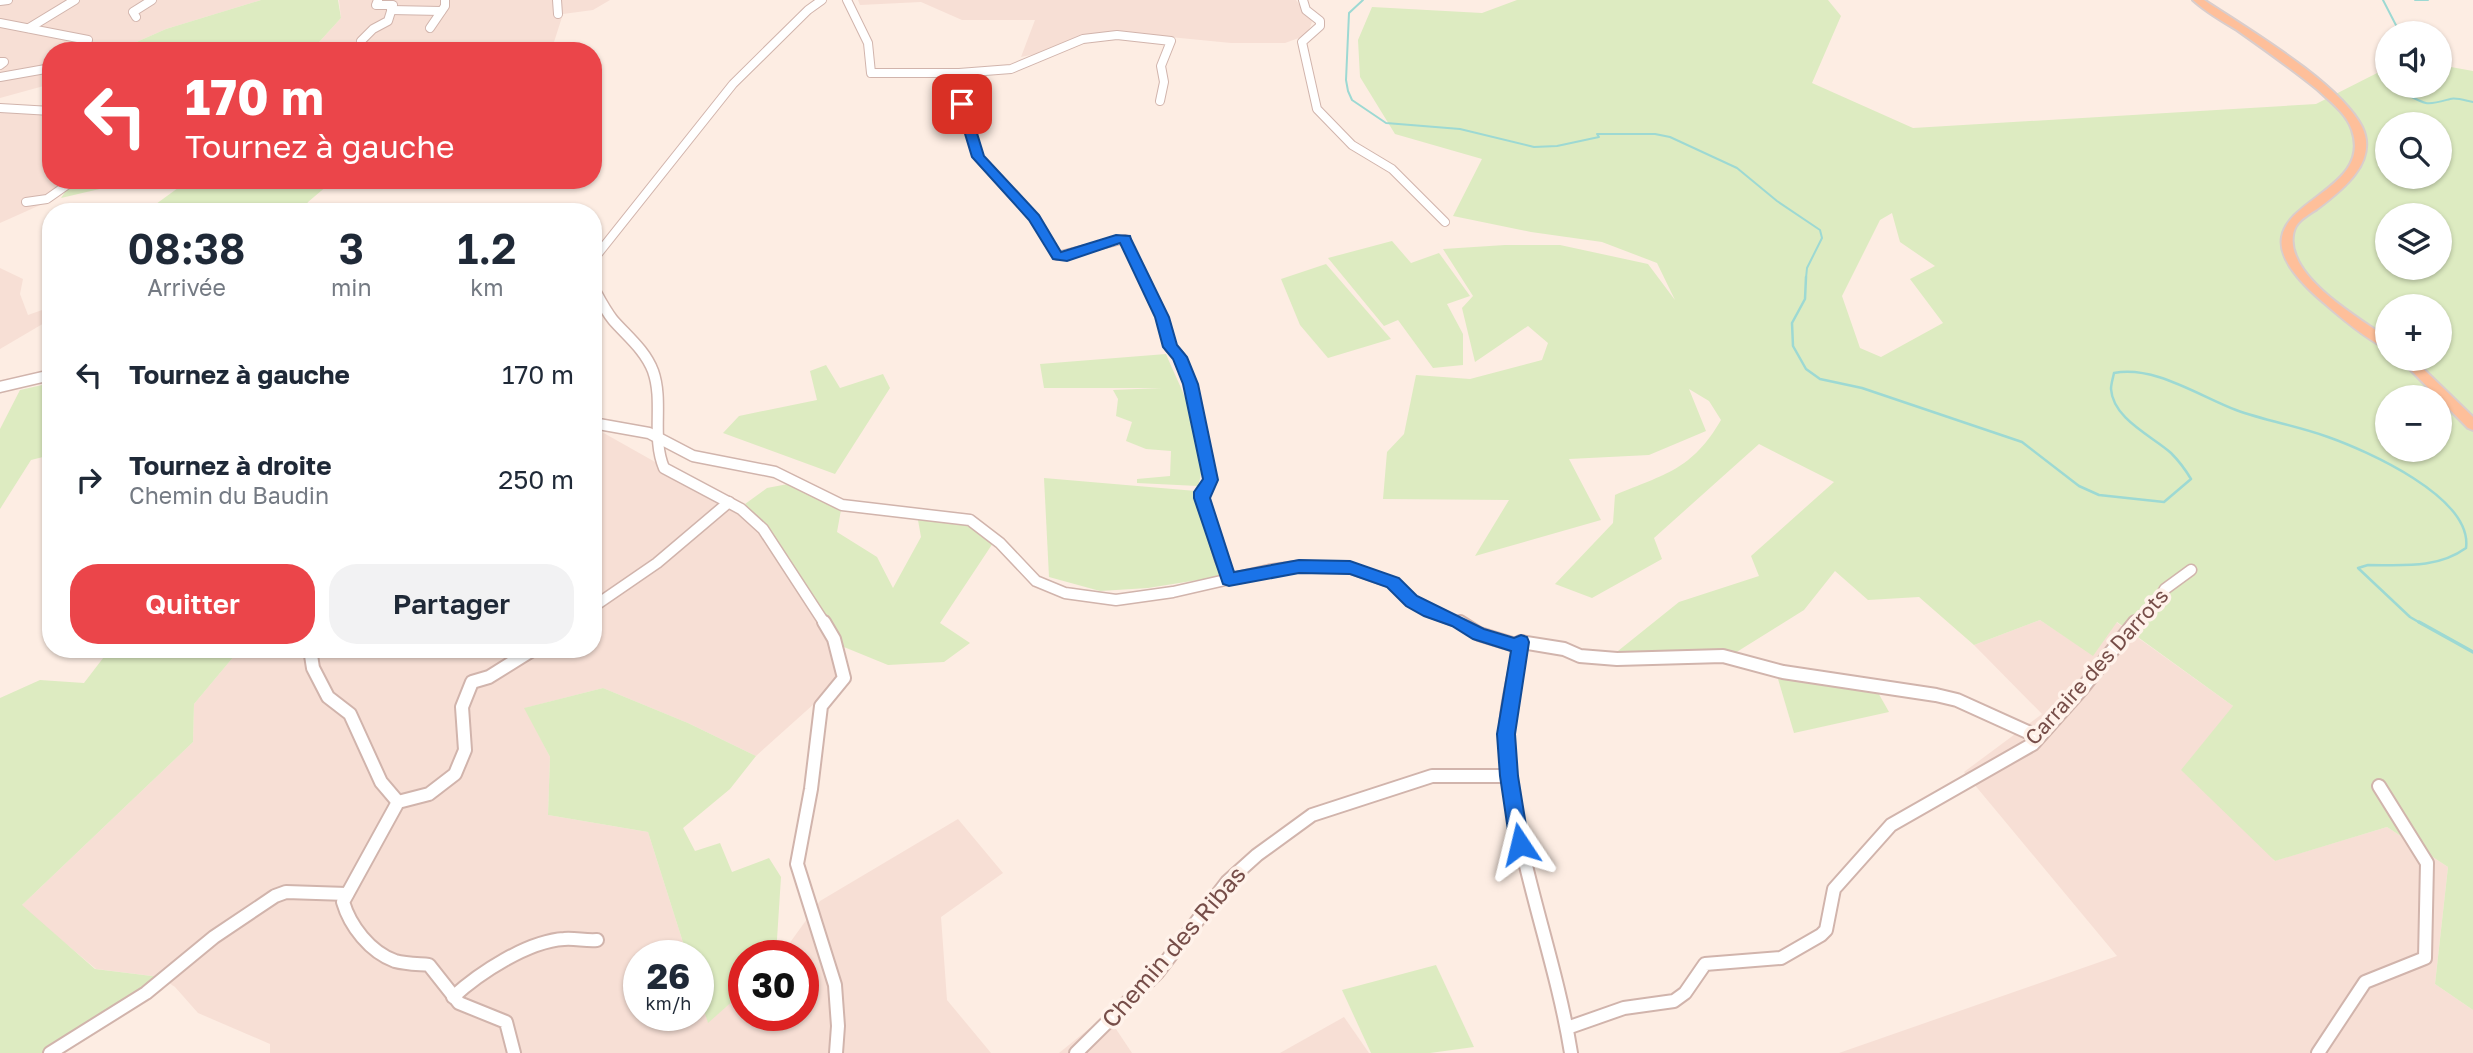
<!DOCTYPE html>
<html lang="fr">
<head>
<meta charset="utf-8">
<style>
	:root { --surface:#fff; --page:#f2f2f3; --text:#1f2937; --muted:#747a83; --accent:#eb454a }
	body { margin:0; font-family:"Golos Text",sans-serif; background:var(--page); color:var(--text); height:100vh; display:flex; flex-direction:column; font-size:26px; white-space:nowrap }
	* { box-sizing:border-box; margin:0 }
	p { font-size:23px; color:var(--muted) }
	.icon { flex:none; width:38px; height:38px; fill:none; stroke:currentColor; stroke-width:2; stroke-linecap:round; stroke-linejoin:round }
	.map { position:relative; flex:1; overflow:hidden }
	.drawer { position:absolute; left:42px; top:203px; width:560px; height:455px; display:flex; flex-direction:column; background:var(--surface); border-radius:28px; box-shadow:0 2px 5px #0004 }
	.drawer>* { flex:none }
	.top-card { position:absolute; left:42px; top:42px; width:560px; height:147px; border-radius:28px; box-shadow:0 2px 5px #0004; background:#eb454a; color:#fff; overflow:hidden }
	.tools { position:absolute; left:2375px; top:21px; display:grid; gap:14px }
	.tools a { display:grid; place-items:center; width:77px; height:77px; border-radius:50%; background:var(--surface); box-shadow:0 2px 5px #0004; font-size:35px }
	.speed { position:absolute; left:623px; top:940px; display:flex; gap:14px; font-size:35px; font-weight:700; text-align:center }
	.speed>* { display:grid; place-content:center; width:91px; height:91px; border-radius:50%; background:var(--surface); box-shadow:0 2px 5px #0004; line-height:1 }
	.speed small { font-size:18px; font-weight:400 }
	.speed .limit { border:10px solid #d22; background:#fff; color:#111 }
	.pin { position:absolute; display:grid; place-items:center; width:60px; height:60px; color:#fff; margin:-30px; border-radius:14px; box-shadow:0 4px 10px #0006 }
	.me { position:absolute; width:77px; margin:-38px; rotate:350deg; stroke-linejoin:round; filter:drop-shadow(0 0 5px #0008) }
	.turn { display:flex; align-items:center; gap:24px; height:147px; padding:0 28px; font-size:32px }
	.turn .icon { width:91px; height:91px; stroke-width:2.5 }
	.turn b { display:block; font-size:49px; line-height:60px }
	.eta { display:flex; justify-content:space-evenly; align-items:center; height:119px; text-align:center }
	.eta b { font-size:42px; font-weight:600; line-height:49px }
	.button { display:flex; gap:14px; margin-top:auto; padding:14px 28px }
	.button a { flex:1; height:80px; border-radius:28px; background:var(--accent); color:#fff; font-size:28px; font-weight:600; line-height:80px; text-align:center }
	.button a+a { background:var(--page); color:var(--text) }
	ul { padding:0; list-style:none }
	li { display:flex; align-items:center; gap:21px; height:105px; padding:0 28px }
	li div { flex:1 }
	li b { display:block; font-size:26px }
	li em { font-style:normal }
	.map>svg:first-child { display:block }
</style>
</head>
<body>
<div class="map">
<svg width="2473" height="1053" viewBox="0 0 2473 1053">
	<rect width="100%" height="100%" fill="#fdede3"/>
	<g fill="#f7dfd5">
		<path d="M0,0h261l-95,29 -50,22h-65v33l-51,14z"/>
		<path d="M339,0h271l-17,10 -30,4 -9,28 -29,9h-214l30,-33z"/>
		<path d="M858,0h438l16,22 -5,13 -22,8h-54l-102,-10 -41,4 -37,14 -30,6 14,-37h-73l-41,-18 -61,3z"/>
		<path d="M0,108l51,6v66h17l-21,22 -47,21z"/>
		<path d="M0,268l23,11 -3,15 8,21 17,-6 6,2v8l-51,30z"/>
		<path d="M593,427l167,94 53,74 26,50 -1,31 -23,27 -59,53 -68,-33 -85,-35 -78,20 25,49 -2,58 100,17 39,123 -48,1v59h59v-23l10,30 36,-31v24h59v-59l-22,-1 39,-54 138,-82 45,54 -62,44 6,83 44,53h-721v-9l-72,-31 -23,-26 -15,-10 -64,-8 -75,-63 172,-164 1,-38 46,-55h353z"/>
		<path d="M2040,620l53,35 23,-33 117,84 41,155 113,-34 61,40 -13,117 38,26v43h-634l278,-97 -153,-184 78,-58 -68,-69z"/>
		<path d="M1344,1017l25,36h-89z"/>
		<path d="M1114,1026l18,27h-73l31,-25z"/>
	</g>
	<g fill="#ddebc1" fill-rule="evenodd">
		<path d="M261,0h77l3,18 -30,33h-195l50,-22z"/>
		<path d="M1517,0h311l13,16 -29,67 101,45 403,-24 71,-36v18h53v-21l33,6v939l-38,-26 13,-117 -61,-40 -112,34 -94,-91 52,-64 -116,-84 -24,34 -53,-36 -66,25 -55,-48 -51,3 -33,-29 -31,39 -69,43 -122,2 66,-53 80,-26 -8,-20 83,-74 -75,-38 -105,94 8,21 -70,39 -37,-14 58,-61 2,-28c50,-21 77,-25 106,-75l-12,-19 -20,-12 17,42 -57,24 -80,4 32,61 -126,36 34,-56 -126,-1 4,-47 17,-18 12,-59 54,4 72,-19 6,-17 -20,-17 -53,36 -13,-54 11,-12 -30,-47 62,-4h55l88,19 27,36 -18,-37 -55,-21 -71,-10 -78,-16 29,-57 -87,-25 -35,-57 -2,-37 14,-33 110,6zM2387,124h53v53h-53zM1892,213l8,29 35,24 -25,13 33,44 -62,34 -21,-9 -18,-52 38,-76zM2387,215h53v53h-53zM2387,306h53v53h-53zM2387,397h53v53h-53z"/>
		<path d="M73,180h65l-77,18z"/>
		<path d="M189,180h145l-26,22 -5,10h-158z"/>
		<path d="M1392,241l19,22 28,-10 31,43 -23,8 16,30v31l-30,3 -35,-48 -14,6 -56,-68z"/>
		<path d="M1326,264l65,75 -63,19 -28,-33 -19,-46z"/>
		<path d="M1166,354c15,36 47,93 32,132l-61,-3v-4l33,-3 1,-25 -25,-2 -20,-8 6,-19 -16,-6 2,-17 -5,-9 49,-2h-118l-4,-24z"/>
		<path d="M826,365l14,23 43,-14 7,14 -55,86 -112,-41 16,-17 78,-16 -7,-29z"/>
		<path d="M51,383v72l-20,5 -31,49v-80l20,-39z"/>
		<path d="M1044,478l152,13 27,85 -75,12 -48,3 -51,-14z"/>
		<path d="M788,484l53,26 -4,22 40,25 16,31 28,-51 -3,-17 50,3 25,20 -53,80 30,20 -26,19 -56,3 -49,-20c-26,-50 -55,-100 -94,-141l22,-16z"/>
		<path d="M110,649h130l-46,55 -1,38 -171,163 73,64 65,8 -118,76h-42v-355l40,-18 44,3z"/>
		<path d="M1778,679l98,10 13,23 -95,21z"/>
		<path d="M603,688l85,35 68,33 -26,33 -47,39 12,23 25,-8 12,29 37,-14 12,19 -5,78 -32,1v35l-36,32 -10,-31v-36l-11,-1 -39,-123 -100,-17 2,-58 -26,-49z"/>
		<path d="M1436,965l38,82 -44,6h-59l-29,-63z"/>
	</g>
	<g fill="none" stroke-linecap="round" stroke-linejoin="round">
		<g stroke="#9dd9d3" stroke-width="2">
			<path d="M1363,0l-14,13 -3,67 2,11 4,9 34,23 74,6 74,18 23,-1 42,-9 -2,-3h58l15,3 67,31 40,33 43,29 2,8 -15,30 -1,10"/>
			<path d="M2383,0l17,33"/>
			<path d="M2415,0h13"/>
			<path d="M2387,51v8"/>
			<path d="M2402,86l4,8c22,12 22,11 44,5 6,-2 17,2 23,3"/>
		</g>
		<path stroke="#9dd9d3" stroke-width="2.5" d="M1806,277l-1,22 -13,24 1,23 13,23 14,10 42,9 160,54 57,44 20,9 65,7 27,-23c-6,-10 -12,-18 -20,-26 -19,-17 -58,-34 -60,-64 0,-5 2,-11 3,-16 40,-8 85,23 122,37 30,11 62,16 92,27 37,13 145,60 138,111 -29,21 -64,17 -98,17l-10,3 52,49 12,7"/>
		<path stroke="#9dd9d3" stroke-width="3.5" d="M2419,622l54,30"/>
		<defs>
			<g id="minor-far2">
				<path d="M557,0l1,14"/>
				<path d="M847,0l21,43 3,30h88"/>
				<path d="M1303,0l3,10 14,11v5l-18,16 15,67 35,36 40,24 53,53"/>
				<path d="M0,1l8,-1"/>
				<path d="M391,10l50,1"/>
				<path d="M136,17l-3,-5 19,-12"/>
				<path d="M0,23l88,17"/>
				<path d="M29,28l46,-28"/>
				<path d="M430,28l15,-22v-6"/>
				<path d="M361,41l12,-12 15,-8 5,-16h-17l2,-5"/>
				<path d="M0,62h4l-4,3"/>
				<path d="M0,77l51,-9"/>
				<path d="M0,108l51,3"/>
				<path d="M26,202l21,-3 27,-19"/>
				<path d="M593,260l140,-176 75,-74 14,-10"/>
				<path d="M1144,278l-19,-39 -68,17 -23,-38 -56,-61 -16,-53 -3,-31 52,-4 72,-30 34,-4 54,6 -10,25 3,16 -4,19"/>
			</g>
			<g id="minor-far1">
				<path d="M1143,277l19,40 8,30 10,10 11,27 20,96 -9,12v6l18,61 9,20"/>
				<path d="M593,287c6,11 12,23 20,33 14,16 32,30 40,51 11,31 -2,66 11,97l77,41 22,20 62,95"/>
				<path d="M0,387l51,-12"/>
				<path d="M593,423l56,10 44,23 82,16 67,33 128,15 30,23 36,38 29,12 51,7 57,-8 96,-22 30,-4 51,2 43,15 18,18 19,11 33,12"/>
				<path d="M593,607l64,-44 72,-61"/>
				<path d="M2133,624l24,-21 8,-14 26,-19"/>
			</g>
			<g id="minor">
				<path d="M824,622l10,17 10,39 -23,28 -10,83 -14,75 38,121 3,41 -2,27"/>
				<path d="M1460,622l19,12 36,11 6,-3 43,7 16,7 37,3 106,-3 60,16 153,23 21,5 75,34 3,7"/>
				<path d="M1521,642c-5,30 -16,65 -15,96 4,108 48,209 65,315"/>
				<path d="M310,649l3,19 15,29 22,17 31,68 17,20"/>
				<path d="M453,997c26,-24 75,-56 111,-58 11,-1 22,2 33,1"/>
				<path d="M1567,1028l57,-20 50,-7 11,-8 20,-29 76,-6 40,-23 5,-5 8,-41 57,-64 142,-81 48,-54 54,-68"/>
				<path d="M50,1053l96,-60 68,-56 61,-41 11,-4 61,2"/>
				<path d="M514,1053l-8,-31 -47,-19 -30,-38c-11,-1 -23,-1 -34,-4 -25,-9 -45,-35 -52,-59l55,-100 31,-8 26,-20 10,-24 -3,-43 10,-25 17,-5 45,-28"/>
				<path d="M1076,1053l82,-81 69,-90 30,-27 55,-40 120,-39h77"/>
				<path d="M2318,1053l47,-71 60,-24 2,-95 -48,-77"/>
			</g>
			<g id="major">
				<path d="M2193,0h11c42,28 136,83 158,127 17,35 -21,64 -45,82 -6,4 -17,10 -21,17 -5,9 -4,21 0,30 13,33 63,62 91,82v10c-18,-6 -49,-33 -64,-46 -118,-100 56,-95 29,-172 -5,-16 -22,-29 -34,-40 -26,-21 -54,-41 -81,-60 -15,-9 -31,-18 -44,-30z"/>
				<path d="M2400,359h13l60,58v13l-5,-2z"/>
			</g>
		</defs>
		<use href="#minor-far2" stroke="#d1b4ac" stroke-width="10"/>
		<use href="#minor-far1" stroke="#d1b4ac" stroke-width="13"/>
		<use href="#minor" stroke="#d1b4ac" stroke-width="16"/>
		<use href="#major" stroke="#d9cdcc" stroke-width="4"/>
		<use href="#minor-far2" stroke="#fff" stroke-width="8"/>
		<use href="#minor-far1" stroke="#fff" stroke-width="10"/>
		<use href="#minor" stroke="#fff" stroke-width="12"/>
		<use href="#major" fill="#febf9a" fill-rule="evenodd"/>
	</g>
	<path fill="#1a73e8" stroke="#114b97" stroke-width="2" d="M962,100l6,4 16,52 55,59 22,37 55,-17 14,1 1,3 38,78 8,28 10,12 11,27 20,96 -8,18 24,74 65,-12 51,1 49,17 18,18 67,33 30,9 7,-3 6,2 2,5 -14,92 3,42 11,68 -3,6 -6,3 -7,-3 -3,-6 -10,-68 -3,-42 14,-83 -38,-12 -21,-13 -28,-10 -18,-10 -19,-19 -37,-13 -51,-1 -70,13 -6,-2 -29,-86v-6l9,-13 -20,-95 -10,-25 -10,-12 -8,-30 -35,-74 -53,18 -14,-2 -24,-39 -57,-63 -16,-53z"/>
	<g text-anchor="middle" stroke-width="7" stroke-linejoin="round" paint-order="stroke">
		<g font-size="21" fill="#764d48" stroke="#fff2ea">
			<text transform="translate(2097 667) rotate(-48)" y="7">Carraire des Darrots</text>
		</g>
		<g font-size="24" fill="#764d48" stroke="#fff2ea">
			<text transform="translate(1174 947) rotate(-49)" y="8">Chemin des Ribas</text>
		</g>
	</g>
</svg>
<div class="tools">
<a><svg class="icon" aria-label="sound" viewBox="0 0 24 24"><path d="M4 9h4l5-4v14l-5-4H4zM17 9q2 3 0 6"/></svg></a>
<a><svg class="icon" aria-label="search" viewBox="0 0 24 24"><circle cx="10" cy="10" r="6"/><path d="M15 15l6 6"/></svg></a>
<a><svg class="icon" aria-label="layers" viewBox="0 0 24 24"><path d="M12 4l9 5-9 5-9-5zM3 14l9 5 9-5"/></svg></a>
<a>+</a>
<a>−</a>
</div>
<div class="speed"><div>26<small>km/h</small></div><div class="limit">30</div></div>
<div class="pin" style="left:962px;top:104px;background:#d93025"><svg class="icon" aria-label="arrive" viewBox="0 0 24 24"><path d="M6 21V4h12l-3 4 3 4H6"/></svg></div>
<svg class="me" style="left:1520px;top:844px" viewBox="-20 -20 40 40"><path d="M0-17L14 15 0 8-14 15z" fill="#1a73e8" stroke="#fff" stroke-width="4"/></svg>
<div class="top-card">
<div class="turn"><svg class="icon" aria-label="left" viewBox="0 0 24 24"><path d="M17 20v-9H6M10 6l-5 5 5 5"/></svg><div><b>170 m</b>Tournez à gauche</div></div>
</div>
<section class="drawer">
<div class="eta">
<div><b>08:38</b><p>Arrivée</p></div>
<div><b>3</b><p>min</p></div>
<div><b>1.2</b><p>km</p></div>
</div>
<ul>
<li><svg class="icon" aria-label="left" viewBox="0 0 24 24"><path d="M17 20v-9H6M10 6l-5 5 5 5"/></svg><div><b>Tournez à gauche</b></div><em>170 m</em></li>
<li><svg class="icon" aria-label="right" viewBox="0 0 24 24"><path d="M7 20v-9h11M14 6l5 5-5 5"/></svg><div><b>Tournez à droite</b><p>Chemin du Baudin</p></div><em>250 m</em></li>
</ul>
<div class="button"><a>Quitter</a><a>Partager</a></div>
</section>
</div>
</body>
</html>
